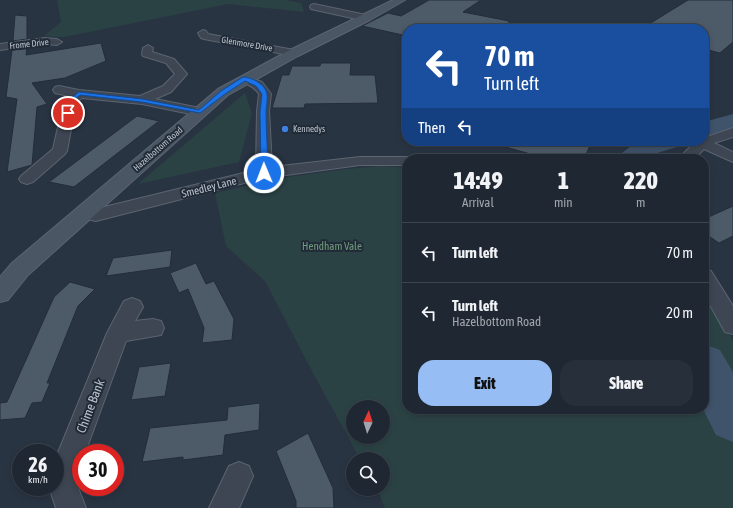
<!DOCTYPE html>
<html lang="en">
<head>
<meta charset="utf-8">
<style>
	:root { --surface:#1f2732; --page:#272f3a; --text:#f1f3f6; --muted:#a1a5ac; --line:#3c444d; --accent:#97bef4 }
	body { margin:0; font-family:"Asap Condensed",sans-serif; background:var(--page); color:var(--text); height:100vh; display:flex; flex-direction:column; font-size:15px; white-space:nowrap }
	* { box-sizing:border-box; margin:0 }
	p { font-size:13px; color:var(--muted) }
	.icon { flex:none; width:22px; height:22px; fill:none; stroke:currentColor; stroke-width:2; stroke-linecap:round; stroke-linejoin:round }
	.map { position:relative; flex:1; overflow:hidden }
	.panel { position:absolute; left:402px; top:154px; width:307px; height:260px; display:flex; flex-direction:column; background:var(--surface); border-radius:16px; box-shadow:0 2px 6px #0003,0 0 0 1px var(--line) }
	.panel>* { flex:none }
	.banner { position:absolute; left:402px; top:24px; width:307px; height:122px; border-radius:16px; box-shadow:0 2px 6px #0003,0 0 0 1px var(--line); background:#1a4fa0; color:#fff; overflow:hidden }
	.needle { width:26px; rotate:4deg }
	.controls { position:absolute; left:346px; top:400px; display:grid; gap:8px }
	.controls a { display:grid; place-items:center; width:44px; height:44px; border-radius:50%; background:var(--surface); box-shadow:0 2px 6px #0003,0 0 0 1px var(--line); font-size:20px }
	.speed { position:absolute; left:12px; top:444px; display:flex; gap:8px; font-size:20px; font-weight:700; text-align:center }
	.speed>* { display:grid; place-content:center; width:52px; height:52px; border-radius:50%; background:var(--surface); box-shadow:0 2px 6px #0003,0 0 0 1px var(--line); line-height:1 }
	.speed small { font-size:10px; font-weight:400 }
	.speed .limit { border:6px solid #d22; background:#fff; color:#111 }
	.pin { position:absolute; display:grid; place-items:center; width:34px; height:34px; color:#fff; margin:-17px; border:2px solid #fff; border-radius:50%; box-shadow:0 1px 4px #0007 }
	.me { position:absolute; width:44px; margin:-22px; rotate:359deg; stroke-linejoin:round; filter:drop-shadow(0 0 3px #0008) }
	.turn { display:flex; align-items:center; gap:14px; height:84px; padding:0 16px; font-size:18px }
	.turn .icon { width:52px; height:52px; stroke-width:2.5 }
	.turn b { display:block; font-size:28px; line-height:34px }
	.then { display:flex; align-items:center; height:38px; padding:0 16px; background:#0003; gap:8px; font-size:15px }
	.eta { display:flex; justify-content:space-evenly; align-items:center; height:68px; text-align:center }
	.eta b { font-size:24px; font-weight:800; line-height:28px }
	.action { display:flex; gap:8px; margin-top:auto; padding:8px 16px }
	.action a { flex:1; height:46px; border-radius:16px; background:var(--accent); color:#111; font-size:16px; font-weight:800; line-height:46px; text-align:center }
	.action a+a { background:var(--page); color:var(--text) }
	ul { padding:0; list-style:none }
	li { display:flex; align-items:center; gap:12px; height:60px; padding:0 16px; border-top:1px solid var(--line) }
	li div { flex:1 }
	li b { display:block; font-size:15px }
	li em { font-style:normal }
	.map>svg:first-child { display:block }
</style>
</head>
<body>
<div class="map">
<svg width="733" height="508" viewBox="0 0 733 508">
	<rect width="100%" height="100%" fill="#293443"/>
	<g fill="#2b4244" fill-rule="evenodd">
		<path d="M57,0h228l16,3 3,9 -76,-8 -164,33 -20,-1 17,-14z"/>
		<path d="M245,93l7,20 -13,49 -101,22z"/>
		<path d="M383,166l24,2v241h297v-118l29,50v167h-348l-8,-19h6v-30h-23l-47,-86 -48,-92 -39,-35 -11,-53 66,-15 66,-9zM353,407h30v30h-30z"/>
	</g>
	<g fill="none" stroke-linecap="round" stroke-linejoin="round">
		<g fill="#3f536b" fill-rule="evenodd">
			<path d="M733,114v16l-29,8v-16z"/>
			<path d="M637,141h44l-4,6 -20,6 -8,6h-31l4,-6z"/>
			<path d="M704,344l16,6 13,22v70l-17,-7 -13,-26z"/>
		</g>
	</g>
	<g fill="#4d5a68" stroke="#232d3a">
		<path d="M429,0h52l-18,12 46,9 -1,8h-101v7l-45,-10 26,-13 13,3z"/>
		<path d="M688,0h45v42l-13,11 -16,-4v-20h-63z"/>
		<path d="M15,15l12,1v23l-14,2z"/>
		<path d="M101,43l5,18 -41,17 -33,5 15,21 -10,3 -5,58 -25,7 10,-73 -11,-2 6,-47 15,-2 -1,7z"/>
		<path d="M321,63h30l-1,12h25l3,28 -73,1 -1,4h-32l10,-33h7l3,-9h28z"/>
		<path d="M137,116l22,5 -85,66 -25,-5z"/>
		<path d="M502,141h90l-8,18h-36l-46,-13z"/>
		<path d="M733,206v30l-14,7 -15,-10v-14z"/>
		<path d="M172,250l-2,17 -64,9 7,-18z"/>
		<path d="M196,263l10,21 8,-3 20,38 -2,21 -30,3 2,-15 -16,-39 -9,4 -9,-20z"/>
		<path d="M70,282l25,7 -17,17 -31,77h3l-8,19 -10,1 -7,15 -25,2v-17l7,-1 47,-105z"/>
		<path d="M171,363l-6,33 -34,4 8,-33z"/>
		<path d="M260,403l-1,27 -34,5 -2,20 -40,5v-3l-41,5 8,-34 77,-8 1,-13z"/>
		<path d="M308,433l25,55 1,20h-38v-7l-20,-50z"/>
	</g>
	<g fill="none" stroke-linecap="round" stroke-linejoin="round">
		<defs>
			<g id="street">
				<path d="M314,4l52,11 4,3 -4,3 -55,-12 -1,-2 1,-2z"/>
				<path d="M203,30l3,1 2,3 86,16 5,3 -5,3 -90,-17 -3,-1 -3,-5z"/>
				<path d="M45,38l12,1 5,3 -5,3 -12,-1 -45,6v-6z"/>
				<path d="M148,45l5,3 -1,4 22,7 13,15 -16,18 -16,7 50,10 1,3 -1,3 -5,1 -58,-12 -60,-6 -6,4 -9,49 -2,3 -32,28 -6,2 -6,-2 -2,-3 2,-3 32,-27 11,-48 5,-5 -14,-3 -2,-3 2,-3 4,-1 20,4 61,6 23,-10 12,-12 -9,-11 -23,-7 -1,-2 1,-6z"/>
				<path d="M245,76l17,6 9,12 -2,17 3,56 88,-10h47l6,2h-6v6h-47l-96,13 -168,43 -19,-4 -3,-4 3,-4 6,-2 13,2 160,-39 1,-59 2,-17c-6,-10 -13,-8 -20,-15l2,-2z"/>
				<path d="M733,128v9l-19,6 19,9v10l-29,-13 -10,10h-16l18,-18h8v-3z"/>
				<path d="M704,268l7,3 22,35v28l-8,-2 -21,-38z"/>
				<path d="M132,298l8,3 3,6 -8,14 18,-2 8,2 3,7 -3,7 -35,6 -41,112h-4v12l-6,15 11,28h-30l-7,-21h6v-27l52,-127 17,-32z"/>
				<path d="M239,462l10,4 4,10 -14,32h-30l20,-42z"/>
			</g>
			<path id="secondary" d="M393,0h12l-35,20 -72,36 -70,39 -200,180 -20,25 -8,2v-25l12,-14 206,-174 72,-39z"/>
		</defs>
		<use href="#street" stroke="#5b6470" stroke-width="2"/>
		<use href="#secondary" stroke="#5b6470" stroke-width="2"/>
		<use href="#street" fill="#3d4652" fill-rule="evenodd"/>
		<use href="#secondary" fill="#4b5665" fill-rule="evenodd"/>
	</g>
	<path fill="#1a73e8" stroke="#114b97" d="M243,77c9,0 23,8 24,17 1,6 -1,13 -1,19 0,20 2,40 2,60l-4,2 -3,-2 -1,-61 2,-18 -6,-8 -11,-5 -20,13 -25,19 -58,-11 -62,-7 -7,6 -3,14 -5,-2 2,-12 12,-9 63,7 57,11 22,-19z"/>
	<circle fill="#3f7fe0" stroke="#212b38" stroke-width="1.5" cx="285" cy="129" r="4"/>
	<g text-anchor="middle" stroke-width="4" stroke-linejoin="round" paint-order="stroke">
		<g font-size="9" fill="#bac2cc" stroke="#212b38">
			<text transform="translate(29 44) rotate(-6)" y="3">Frome Drive</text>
			<text transform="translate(247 44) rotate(10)" y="3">Glenmore Drive</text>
			<text transform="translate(158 149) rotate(-41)" y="3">Hazelbottom Road</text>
		</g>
		<g font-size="9" fill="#bac2cc" stroke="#212b38" text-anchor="start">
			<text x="293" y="132">Kennedys</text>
		</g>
		<g font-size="11" fill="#bac2cc" stroke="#212b38">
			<text transform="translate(209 187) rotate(-14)" y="4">Smedley Lane</text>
		</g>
		<g font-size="11" fill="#729c7b" stroke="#212b38">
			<text x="332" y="250">Hendham Vale</text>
		</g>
		<g font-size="13" fill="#bac2cc" stroke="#212b38">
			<text transform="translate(90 406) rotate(-69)" y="5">Chime Bank</text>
		</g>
	</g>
</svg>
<div class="controls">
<a><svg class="needle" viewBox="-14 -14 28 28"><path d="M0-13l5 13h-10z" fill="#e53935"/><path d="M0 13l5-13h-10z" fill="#a1a5ac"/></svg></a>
<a><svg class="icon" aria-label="search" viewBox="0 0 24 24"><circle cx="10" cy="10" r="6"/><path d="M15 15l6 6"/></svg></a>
</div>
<div class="speed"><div>26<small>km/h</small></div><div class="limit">30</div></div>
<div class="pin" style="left:68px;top:113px;background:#d93025"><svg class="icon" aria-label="arrive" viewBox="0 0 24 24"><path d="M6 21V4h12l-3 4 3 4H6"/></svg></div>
<svg class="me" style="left:264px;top:173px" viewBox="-20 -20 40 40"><circle r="17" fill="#1a73e8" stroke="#fff" stroke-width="3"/><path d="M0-11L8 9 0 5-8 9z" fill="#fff"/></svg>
<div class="banner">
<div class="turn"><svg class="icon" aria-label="left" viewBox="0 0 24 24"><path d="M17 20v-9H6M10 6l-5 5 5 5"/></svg><div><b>70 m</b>Turn left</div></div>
<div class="then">Then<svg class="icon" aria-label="left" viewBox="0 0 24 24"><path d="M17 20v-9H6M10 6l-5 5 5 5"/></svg></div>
</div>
<section class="panel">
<div class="eta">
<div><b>14:49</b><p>Arrival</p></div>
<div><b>1</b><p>min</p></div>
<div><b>220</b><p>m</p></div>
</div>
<ul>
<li><svg class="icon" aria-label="left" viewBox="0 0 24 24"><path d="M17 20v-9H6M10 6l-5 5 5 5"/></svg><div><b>Turn left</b></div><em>70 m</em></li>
<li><svg class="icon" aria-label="left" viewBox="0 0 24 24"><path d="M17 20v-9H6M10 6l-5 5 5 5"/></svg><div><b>Turn left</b><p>Hazelbottom Road</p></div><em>20 m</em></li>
</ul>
<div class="action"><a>Exit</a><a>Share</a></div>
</section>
</div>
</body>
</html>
